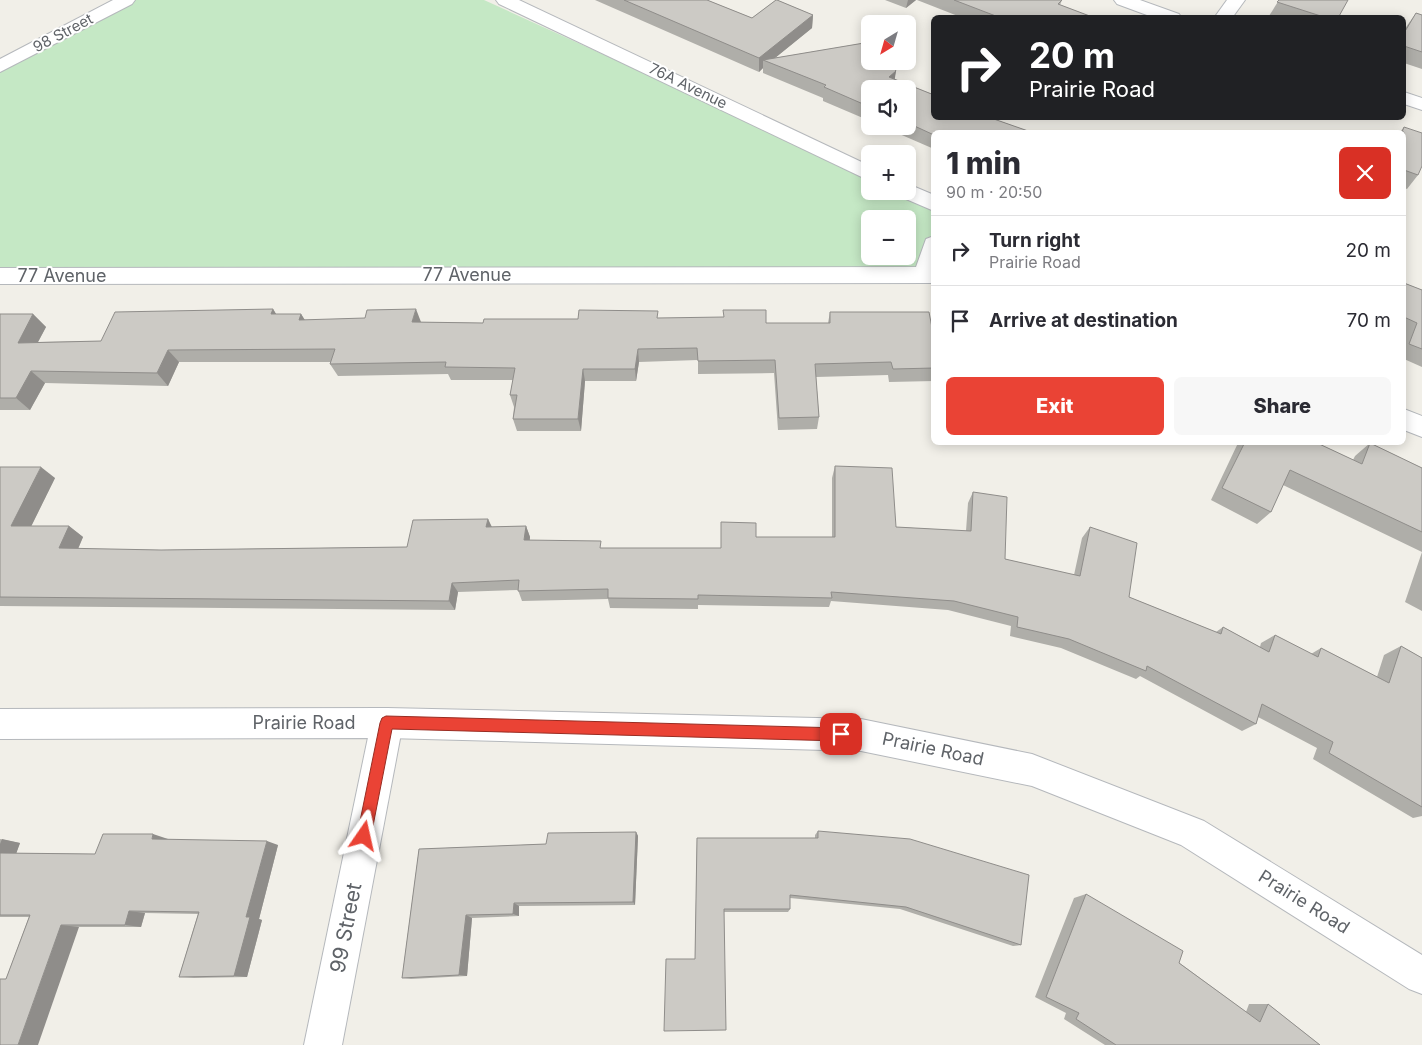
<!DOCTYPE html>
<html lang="en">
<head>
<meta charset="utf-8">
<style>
	:root { --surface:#fff; --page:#f7f7f7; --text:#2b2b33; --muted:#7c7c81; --line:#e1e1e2; --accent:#ea4335 }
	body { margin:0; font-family:Inter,sans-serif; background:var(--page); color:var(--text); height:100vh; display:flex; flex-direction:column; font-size:19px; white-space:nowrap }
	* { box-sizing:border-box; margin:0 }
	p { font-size:16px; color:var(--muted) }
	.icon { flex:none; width:28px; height:28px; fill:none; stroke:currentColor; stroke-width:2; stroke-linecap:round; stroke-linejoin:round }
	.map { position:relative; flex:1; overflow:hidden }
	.drawer { position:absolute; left:931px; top:130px; width:475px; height:315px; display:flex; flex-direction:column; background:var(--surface); border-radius:8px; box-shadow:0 2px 12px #0003 }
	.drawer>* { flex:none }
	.guide { position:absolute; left:931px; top:15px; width:475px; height:105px; border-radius:8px; box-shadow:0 2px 12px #0003; background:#202124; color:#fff; overflow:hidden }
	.needle { width:32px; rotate:217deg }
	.controls { position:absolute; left:861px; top:15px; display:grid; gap:10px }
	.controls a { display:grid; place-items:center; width:55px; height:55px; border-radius:8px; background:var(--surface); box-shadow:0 2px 12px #0003; font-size:25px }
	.pin { position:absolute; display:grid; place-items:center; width:42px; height:42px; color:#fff; margin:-21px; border-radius:10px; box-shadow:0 2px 8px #0006 }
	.me { position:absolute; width:55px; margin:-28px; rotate:11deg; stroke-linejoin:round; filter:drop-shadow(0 0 4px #0008) }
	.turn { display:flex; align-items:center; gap:18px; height:105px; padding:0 15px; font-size:22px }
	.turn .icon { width:65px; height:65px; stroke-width:2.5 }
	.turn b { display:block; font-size:35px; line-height:42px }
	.round { display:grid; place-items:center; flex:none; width:52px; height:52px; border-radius:8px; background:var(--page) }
	.summary { display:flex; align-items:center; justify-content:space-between; height:85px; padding:0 15px }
	h1 { font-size:30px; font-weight:800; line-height:38px }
	.primary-button { display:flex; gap:10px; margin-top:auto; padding:10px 15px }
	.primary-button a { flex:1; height:58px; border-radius:8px; background:var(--accent); color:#fff; font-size:20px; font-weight:800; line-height:58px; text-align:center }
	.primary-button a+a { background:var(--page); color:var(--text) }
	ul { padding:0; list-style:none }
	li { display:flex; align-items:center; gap:15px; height:70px; padding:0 15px; border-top:1px solid var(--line) }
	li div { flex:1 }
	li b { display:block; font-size:19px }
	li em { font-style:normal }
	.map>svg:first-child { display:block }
</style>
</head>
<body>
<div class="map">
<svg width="1422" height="1045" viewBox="0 0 1422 1045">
	<rect width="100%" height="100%" fill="#f1efe8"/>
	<path fill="#c5e8c5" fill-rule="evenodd" d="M126,0h358l386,176v15h34l30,14v39l-9,30 -925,2v-210zM870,219h38v37h-38z"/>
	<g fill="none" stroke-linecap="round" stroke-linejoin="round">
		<defs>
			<g id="minor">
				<path d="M113,0h22l-3,4 -132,68v-13z"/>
				<path d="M496,0h23l351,166v15l-371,-177z"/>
				<path d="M1114,0h26l39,14 3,4h-27l-38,-14z"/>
				<path d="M1227,0h18l-13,18h-18z"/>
				<path d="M1404,92l18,6v12l-18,-6z"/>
				<path d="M908,184l26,11v16l-35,-15 -3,-5h12z"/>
				<path d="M934,236v47l-934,1v-16l916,-1 10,-28z"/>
				<path d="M1404,409l18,7v21l-18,-7z"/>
				<path d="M387,708l11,4 5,11 -61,322h-38l67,-322 5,-11z"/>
			</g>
			<path id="tertiary" d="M387,708l474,11 171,35 172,67 218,134v39l-13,-5 -228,-144 -149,-59 -171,-35 -474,-13 -387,1v-30z"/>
		</defs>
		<use href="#minor" stroke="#b5b8bc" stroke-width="2"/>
		<use href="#tertiary" stroke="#b5b8bc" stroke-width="2"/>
		<use href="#minor" fill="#fff" fill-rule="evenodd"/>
		<use href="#tertiary" fill="#fff" fill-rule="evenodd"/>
	</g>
	<g fill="#afaea9">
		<path d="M595,0h112l45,18 24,-18h1l36,15 -1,13 -37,30 95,-16v19h20l6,10 -2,8 40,16v23h57l40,14h-97v17l-53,-23h27v-37h-38v32l-47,-20v-3l-60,-25v-5l-4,4z"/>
		<path d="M885,0h31l-10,8z"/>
		<path d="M917,0h145l-2,5 35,13h-132z"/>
		<path d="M1279,0l59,18h-64l-5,-2z"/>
		<path d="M1416,13l6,2v54l-18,-6v-33z"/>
		<path d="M1404,127l14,48 -11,14 -3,-1v-56h-4z"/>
		<path d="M1404,283l18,7v77l-18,-8z"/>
		<path d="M273,309l3,5h25l4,6 178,3 95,-4 80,-1 108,5h62l2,-11 104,26v43l-45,1 -1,-7 -72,2 3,40 -2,12 -39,1 -4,-57 -76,1v-14l-59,2 -3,19h-51l-4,50h-64l-4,-12 1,-12 -4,-12 3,-15h-62l-3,-6 -110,2 -8,-12 1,-2h-152l-11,24 -123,-3 -15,27h-30v-96h33l13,13 -8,15 63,-1z"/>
		<path d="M1237,442h78l38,18 2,-4 15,-13 52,25v143l-17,-9 17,-50 -139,-67 -12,27 -14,12 -46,-24 27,-57z"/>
		<path d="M835,466l61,61 70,4 2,-28 5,-11 32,67 69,16 8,-37 8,-11 39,70 87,35 7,-5 37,20 1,-4 14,-8 36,19 10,-6 56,29 7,-22 17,-9 21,12v158l-9,2 -100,-59 4,-11 -59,-31 -2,7 -14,7 -102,-55 -4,3 -75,-31 -51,-12 1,-10 -63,-16 -117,-9 -2,6 -131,-2v4l-88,-1 -2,-9 -86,2 -4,-11 -60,2 -3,18 -455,-4v-139l55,11 -24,48h38l14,11 -5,12 83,1 246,-3 81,-28 4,8 34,-1 4,11v3l72,8h119l35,-11h76v-59z"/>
		<path d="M818,831l203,114 -8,1 -113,-37 -110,-11v11l-2,3h-64l-29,47 2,-121h118v-3z"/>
		<path d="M636,832l2,4 -3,69 -116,1v10l-47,2 -5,58 -56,3 -9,-1 17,-129 127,-5z"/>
		<path d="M0,839l20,4 -4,10 79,1 73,-15 110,6 -19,74 3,1 -15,57 -53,1 -15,-1 19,-63 -53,-1 -4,14h-62l-73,52 23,-62h-29z"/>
		<path d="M1086,894l160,118 3,-8h19l52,41h-215l-41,-26 2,-6 -31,-16 39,-99z"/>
	</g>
	<g fill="#8f8d8a">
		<path d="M908,0h8l-10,8z"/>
		<path d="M813,15l-1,13 -42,34 -7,-2v8l-4,4v-14z"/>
		<path d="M896,71l-2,13 -5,-7z"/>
		<path d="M273,309l8,13 -10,-8z"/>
		<path d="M416,309l5,13h-9z"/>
		<path d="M33,314l13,13 -15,28 -13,-12z"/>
		<path d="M301,314l8,13 -10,-7z"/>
		<path d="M638,349l1,13 -3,19 -1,-12z"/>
		<path d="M168,350l11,12 -11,24 -11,-13z"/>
		<path d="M583,369l2,12 -4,50 -3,-12z"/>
		<path d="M31,371l14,12 -15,27 -14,-12z"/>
		<path d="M41,467l14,11 -29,59 -15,-11z"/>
		<path d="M488,519l5,11 -7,-3z"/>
		<path d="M69,526l14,11 -9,21 -15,-10z"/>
		<path d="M526,526l4,11 -2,14 -4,-11z"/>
		<path d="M452,583l6,9 -3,18 -6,-9z"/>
		<path d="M636,832l2,4 -3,69 -2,-3z"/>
		<path d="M153,834l15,5 -2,4 -14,-4z"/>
		<path d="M2,839l18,4 -5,14 -15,-3v-10z"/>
		<path d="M267,841l11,4 -19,74 3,1 -15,57 -13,-1 12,-59z"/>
		<path d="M514,903l5,3v10l-6,-2z"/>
		<path d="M129,911l16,2 -4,14 -16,-2z"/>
		<path d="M466,915l6,3 -5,58 -8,-1z"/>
		<path d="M61,925l18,2 -41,118h-20z"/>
	</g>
	<g fill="#cccac5" stroke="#8f8d8a">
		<path d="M624,0h83l45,18 24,-18h1l36,15 -54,43z"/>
		<path d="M954,0h108l-4,4 37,14h-94z"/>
		<path d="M1279,0h69l-10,18h-11l-50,-16z"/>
		<path d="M1416,13l6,2v37l-18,-6v-13z"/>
		<path d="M870,42v19h20l6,10 -7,6 45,18v23h57l40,14h-97v3l-26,-12v-34h-38v18l-46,-20 2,-2 -63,-25z"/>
		<path d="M1404,127l18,6v33l-4,9 -14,-5v-38h-2z"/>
		<path d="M1404,283l18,7v59l-13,-5 8,-21 -13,-6z"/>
		<path d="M273,309l-2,5h30l-2,6 66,-2 2,-8 49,-1 -4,13 71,1 1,-4h94l1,-9 79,1 -1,7 67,-1 -1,-7h43v13h64v-11h99l5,26v30l-41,1 -2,-7 -76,2 4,53 -40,1 -4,-58 -77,1 -1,-13 -59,1 -3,20h-52l-5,50h-65l4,-24h-7l5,-27 -70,-1 1,-5 -116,2 5,-15 -167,1 -11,23 -126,-2 -15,27h-16v-84h33l-15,29 83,-2 14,-29z"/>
		<path d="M1245,442h70l47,22 8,-21 52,25v64l-132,-62 -19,42 -49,-24z"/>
		<path d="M835,466l57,2 4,59 75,4 2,-39 34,5 -2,62 75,17 10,-49 47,16 -8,54 92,37 2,-7 46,25 6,-17 43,22 3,-9 68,35 12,-37 21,12v149l-93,-54 4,-11 -71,-38 -6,20 -109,-58 -1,5 -77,-32 -52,-12 1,-10 -64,-16 -123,-9 1,6 -134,-3v4l-90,-1v-9l-90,2 1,-11 -67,3 -3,18 -449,-4v-130h41l-30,59h58l-10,22 102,2 246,-3 6,-27 75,-1 -2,8 40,-1 -2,14 77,1 -1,7h121v-26l35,1v14h79z"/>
		<path d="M818,831l92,8 119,36 -8,70 -115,-38 -116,-12v14h-66l2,121 -62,1 2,-72h29l2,-121h121z"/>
		<path d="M636,832l-3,70 -119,1 -1,11 -47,1 -7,60 -57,3 17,-129 127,-5 2,-11z"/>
		<path d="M103,834h50l-1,5 115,2 -21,76h4l-16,59 -55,1 20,-65 -70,-1 -4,14h-64l-43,120h-18v-66h6l24,-64h-30v-62l95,1z"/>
		<path d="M1086,894l97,57 -4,12 81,59 8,-18 52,41h-204l-40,-26 3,-6 -33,-16z"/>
	</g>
	<path fill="#ea4335" stroke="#982c22" d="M386,716l455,12 5,2 2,4 -2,5 -5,2 -449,-12 -21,107 -2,5 -5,2 -5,-2 -2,-5 23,-113 2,-5z"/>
	<g text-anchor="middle" stroke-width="4" stroke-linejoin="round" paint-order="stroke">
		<g font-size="15" fill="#5f6368" stroke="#fff">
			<text transform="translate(63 33) rotate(-28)" y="5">98 Street</text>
			<text transform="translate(688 86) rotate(26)" y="5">76A Avenue</text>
		</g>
		<g font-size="18" fill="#5f6368" stroke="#fff">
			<text x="467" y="281">77 Avenue</text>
			<text x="62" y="282">77 Avenue</text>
			<text x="304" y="729">Prairie Road</text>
			<text transform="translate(933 749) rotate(12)" y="6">Prairie Road</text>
			<text transform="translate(1304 902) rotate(32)" y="6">Prairie Road</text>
		</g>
		<g font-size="21" fill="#5f6368" stroke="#fff">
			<text transform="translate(346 928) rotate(-79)" y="7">99 Street</text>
		</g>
	</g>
</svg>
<div class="controls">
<a><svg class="needle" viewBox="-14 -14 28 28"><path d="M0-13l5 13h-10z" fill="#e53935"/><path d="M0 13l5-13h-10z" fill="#7c7c81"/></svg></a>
<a><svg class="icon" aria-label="sound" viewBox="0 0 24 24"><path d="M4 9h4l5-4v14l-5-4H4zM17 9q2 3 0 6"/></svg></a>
<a>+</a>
<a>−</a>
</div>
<div class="pin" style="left:841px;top:734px;background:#d93025"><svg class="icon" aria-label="arrive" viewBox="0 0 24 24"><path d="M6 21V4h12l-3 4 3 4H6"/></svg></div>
<svg class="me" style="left:364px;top:836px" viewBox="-20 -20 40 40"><path d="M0-17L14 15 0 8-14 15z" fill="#ea4335" stroke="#fff" stroke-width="4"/></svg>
<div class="guide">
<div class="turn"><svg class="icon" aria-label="right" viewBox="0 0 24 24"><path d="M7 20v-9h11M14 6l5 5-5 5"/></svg><div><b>20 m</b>Prairie Road</div></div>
</div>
<section class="drawer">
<div class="summary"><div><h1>1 min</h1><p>90 m · 20:50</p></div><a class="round" style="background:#d93025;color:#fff"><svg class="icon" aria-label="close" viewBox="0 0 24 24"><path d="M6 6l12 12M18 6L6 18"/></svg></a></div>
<ul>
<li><svg class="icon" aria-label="right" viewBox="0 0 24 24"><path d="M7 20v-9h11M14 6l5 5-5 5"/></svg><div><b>Turn right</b><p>Prairie Road</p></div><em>20 m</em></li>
<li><svg class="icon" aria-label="arrive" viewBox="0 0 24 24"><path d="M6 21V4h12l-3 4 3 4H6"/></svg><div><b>Arrive at destination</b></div><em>70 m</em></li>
</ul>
<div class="primary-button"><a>Exit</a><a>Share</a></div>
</section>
</div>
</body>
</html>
